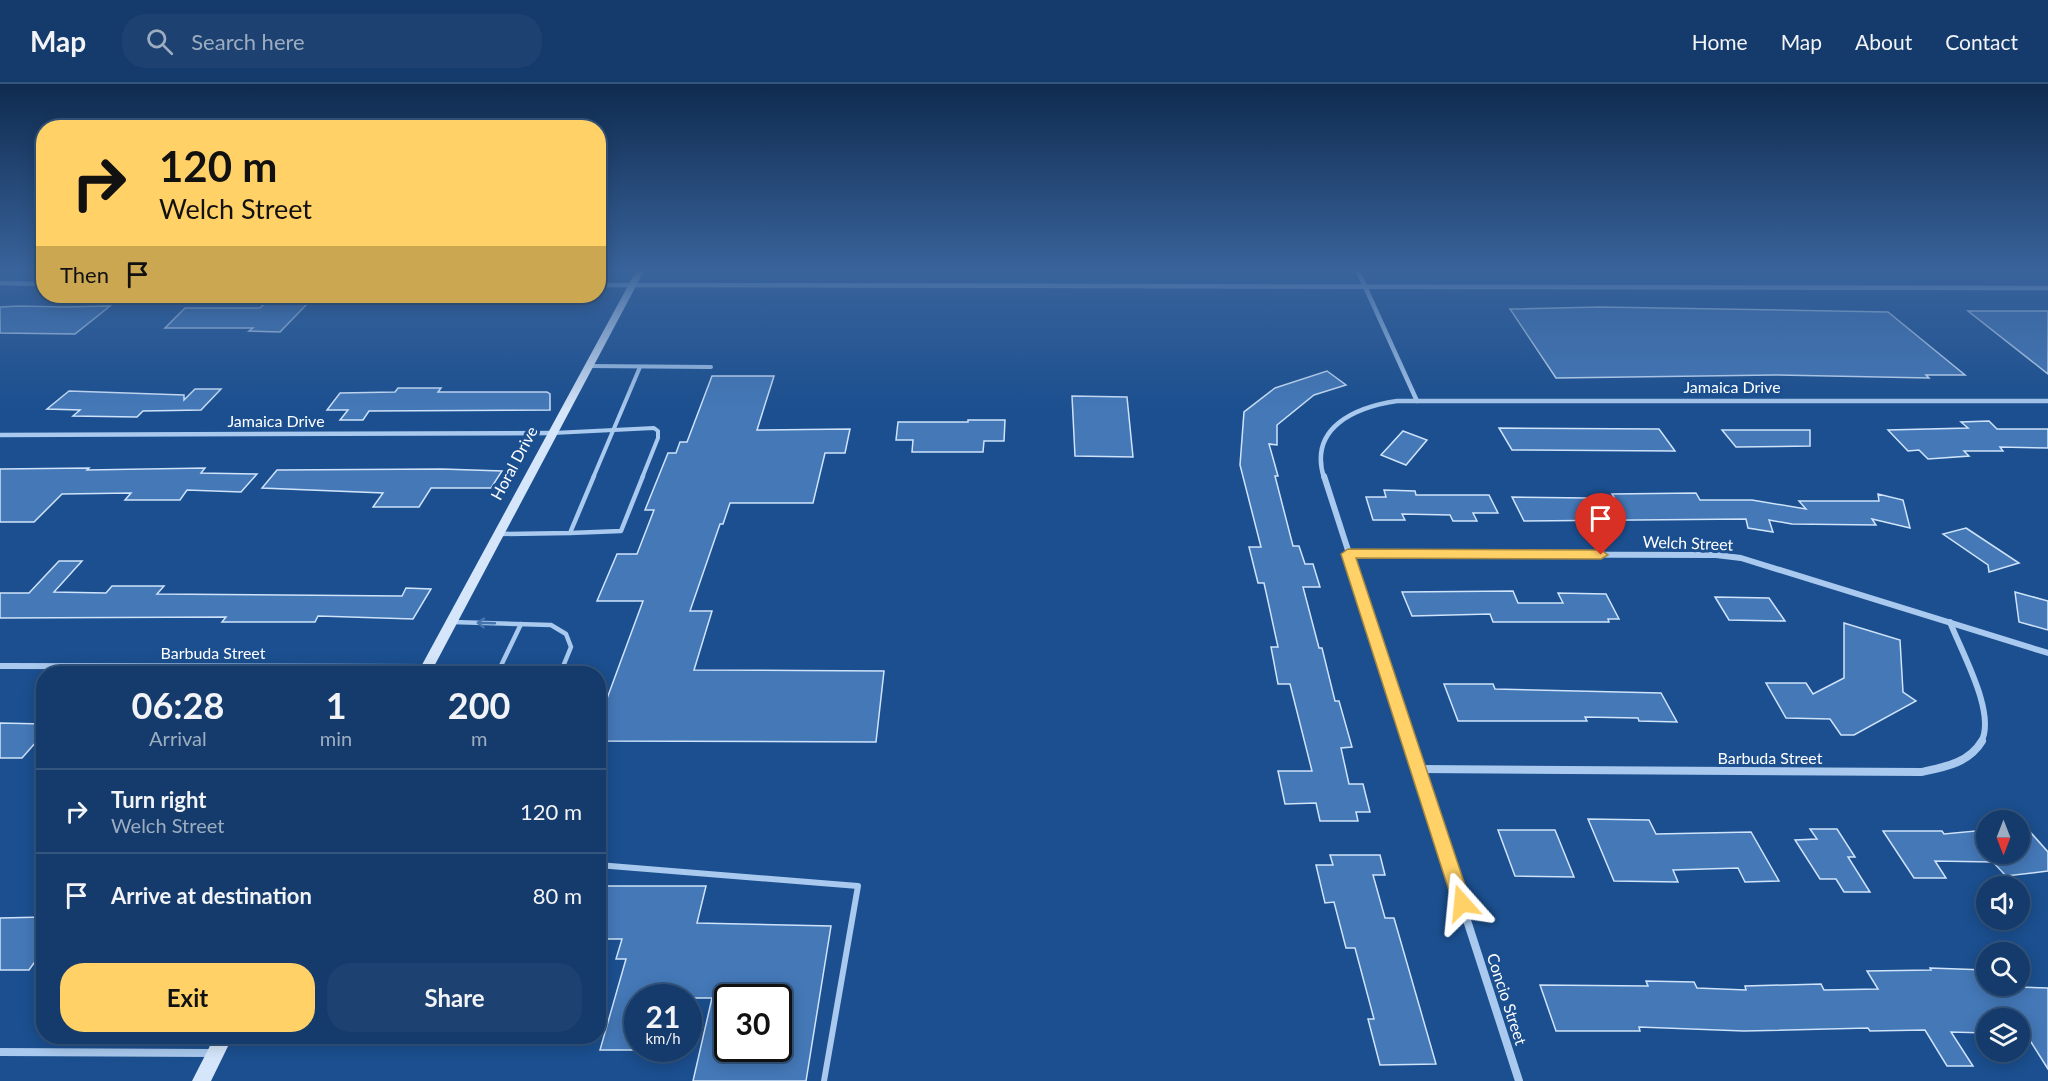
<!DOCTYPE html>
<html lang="en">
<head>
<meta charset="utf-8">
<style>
	:root { --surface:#143b6b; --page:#1d4271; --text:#f1f3f6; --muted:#9dadc1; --line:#33557e; --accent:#ffd166 }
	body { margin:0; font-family:Lato,sans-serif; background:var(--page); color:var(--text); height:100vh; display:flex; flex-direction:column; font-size:22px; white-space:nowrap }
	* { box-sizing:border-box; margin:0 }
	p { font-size:20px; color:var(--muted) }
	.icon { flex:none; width:33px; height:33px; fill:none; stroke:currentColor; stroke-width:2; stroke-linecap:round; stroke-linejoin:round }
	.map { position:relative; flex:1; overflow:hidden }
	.drawer { position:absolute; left:36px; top:582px; width:570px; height:378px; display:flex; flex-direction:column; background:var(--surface); border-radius:24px; box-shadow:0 3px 15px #0003,0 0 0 2px var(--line) }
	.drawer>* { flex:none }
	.banner { position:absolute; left:36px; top:36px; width:570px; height:183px; border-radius:24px; box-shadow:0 3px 15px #0003,0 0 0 2px var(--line); background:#ffd166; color:#111; overflow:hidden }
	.needle { width:39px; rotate:180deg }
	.controls { position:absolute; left:1976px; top:726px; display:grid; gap:12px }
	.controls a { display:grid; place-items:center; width:54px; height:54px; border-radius:50%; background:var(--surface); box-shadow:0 3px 15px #0003,0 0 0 2px var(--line); font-size:30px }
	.speed { position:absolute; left:624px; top:900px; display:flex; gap:12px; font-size:30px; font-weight:700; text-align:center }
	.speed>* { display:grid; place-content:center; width:78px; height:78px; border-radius:50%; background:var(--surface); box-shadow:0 3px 15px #0003,0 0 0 2px var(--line); line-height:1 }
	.speed small { font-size:15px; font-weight:400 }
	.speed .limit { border:3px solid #111; border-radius:9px; background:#fff; color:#111 }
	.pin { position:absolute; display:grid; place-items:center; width:51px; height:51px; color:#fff; margin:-62px -26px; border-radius:50% 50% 50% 0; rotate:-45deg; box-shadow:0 0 6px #0007 }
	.pin .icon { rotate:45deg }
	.me { position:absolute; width:66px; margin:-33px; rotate:342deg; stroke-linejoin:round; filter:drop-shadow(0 0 4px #0008) }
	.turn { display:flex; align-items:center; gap:21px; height:126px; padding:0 24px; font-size:27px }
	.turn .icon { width:78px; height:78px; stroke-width:2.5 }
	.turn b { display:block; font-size:42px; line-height:51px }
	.then { display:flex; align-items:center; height:57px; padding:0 24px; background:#0003; gap:12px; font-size:22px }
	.eta { display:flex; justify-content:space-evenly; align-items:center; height:102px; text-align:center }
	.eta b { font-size:36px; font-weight:700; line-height:42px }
	.primary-button { display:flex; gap:12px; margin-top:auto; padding:12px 24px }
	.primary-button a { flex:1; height:69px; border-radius:24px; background:var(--accent); color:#111; font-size:24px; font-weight:700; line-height:69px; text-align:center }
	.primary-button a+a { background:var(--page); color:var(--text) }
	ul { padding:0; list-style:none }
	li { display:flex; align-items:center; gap:18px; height:84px; padding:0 24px; border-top:2px solid var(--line) }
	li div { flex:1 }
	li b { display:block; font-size:22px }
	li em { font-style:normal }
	header { display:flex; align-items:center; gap:36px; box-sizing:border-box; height:84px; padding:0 30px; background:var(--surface); border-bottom:2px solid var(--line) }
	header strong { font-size:28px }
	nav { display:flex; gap:33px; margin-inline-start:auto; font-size:21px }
	.search { width:420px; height:54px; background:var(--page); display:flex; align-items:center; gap:15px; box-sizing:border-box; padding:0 21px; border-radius:24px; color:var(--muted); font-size:22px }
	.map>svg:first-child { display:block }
</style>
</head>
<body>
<header>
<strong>Map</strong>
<div class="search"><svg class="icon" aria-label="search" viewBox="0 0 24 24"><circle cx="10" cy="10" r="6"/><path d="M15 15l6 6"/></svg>Search here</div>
<nav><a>Home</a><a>Map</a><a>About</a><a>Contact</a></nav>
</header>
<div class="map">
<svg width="2048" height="997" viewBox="0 0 2048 997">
	<rect width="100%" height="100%" fill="#1b4f8f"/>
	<g fill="#4478b7" stroke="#cfe3fa" stroke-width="1.5" fill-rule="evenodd">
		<path d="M265,219h43l-28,29 -31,-1 4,-3h-88l20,-20h75z"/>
		<path d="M19,222l46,1 45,-1 -35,28 -75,-1v-26z"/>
		<path d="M1601,223l287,5 77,63h-39l3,3 -155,-3 -218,3 -46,-69z"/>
		<path d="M1968,227h80v63z"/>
		<path d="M1327,287l19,14 -32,10 -37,30v20l-8,-1 9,32h-3l18,70h6l6,18h8l7,23h-17l16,61h3l13,53h4l13,46 -11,1 8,36h14l7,28h-14l2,9h-38l-4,-18 -31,1 -7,-33h34l-22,-87h-12l-7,-37h7l-14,-64h-6l-9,-36h12l-21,-82 4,-53 31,-24z"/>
		<path d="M712,292h62l-17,54 93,-1 -5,24h-20l-12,50h-83l-7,21h-3l-30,87h22l-18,59 190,1 -8,71 -278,-1v-18l45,-122h-46l20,-47h20l17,-44h-9l23,-57h8l4,-11h7z"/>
		<path d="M398,304h43l-3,4h109l3,2v16l-181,1 -6,9h-23l8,-10h-21l13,-17 55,-1z"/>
		<path d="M195,305h26l-20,21 -58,1 -6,6 -64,-1 7,-6 -33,-1 22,-18 115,4v5z"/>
		<path d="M1072,312l55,1 6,60 -58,-1z"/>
		<path d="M968,336h37l-1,21h-20l-1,11h-71l1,-12h-17l2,-18h70z"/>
		<path d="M1989,337l8,8h51v19l-48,-1 3,4h-39l5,5 -41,3 -9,-9 -11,1 -20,-21 80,-2 -7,-6z"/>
		<path d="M1499,344l160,1 16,22 -163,-1z"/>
		<path d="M1722,346h88v16l-74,1z"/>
		<path d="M1403,347l24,9 -21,25 -25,-10z"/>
		<path d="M89,384l-2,2 118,-2 -4,5 56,1 -16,18 -54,-2 -7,10h-55l6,-7 -69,1 -28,28h-34v-53z"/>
		<path d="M442,385l60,2 -11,17h-60l-12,19h-46l10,-14 -121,-5 15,-18z"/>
		<path d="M1384,406l31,1 1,4h73l9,18h-25l4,8h-24l-3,-6 -48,-1 3,6h-32l-7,-23h20z"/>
		<path d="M1696,409l4,7h52l54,9 -7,-8h80l-1,-7 25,6 7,28 -38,-9 4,6 -84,-1 -23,-4 4,12 -25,-4 -2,-9 -222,2 -12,-24 76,1 26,-1 -2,-3z"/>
		<path d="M1966,444l53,35 -30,9 -1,-7 -45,-31z"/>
		<path d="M59,477h23l-28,31 52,1 6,-7h52l-7,8 245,2 4,-8 25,1 -18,30 -95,-3 -3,6h-93l4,-5 -226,1v-25h29z"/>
		<path d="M1513,507l5,12h45l-5,-10 48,1 13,25h-11l1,3h-116l-3,-8 -78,2 -10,-24z"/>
		<path d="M2015,508l33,9v29l-29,-8z"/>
		<path d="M1715,513l54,1 16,23 -56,-1z"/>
		<path d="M1844,539l56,17 3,52 13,9 -62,34h-13l-11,-16 -44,-1 -20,-35h40l7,11 31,-16z"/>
		<path d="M1444,600h49l2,5 166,4 16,29 -38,-1 -1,-3 -53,-1 2,4h-129z"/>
		<path d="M0,639l44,1v9l-22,25h-22z"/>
		<path d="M1588,735l61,1 7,14 95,-2 28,49 -34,1 -7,-14 -65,2 5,12 -64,-1z"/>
		<path d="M2024,741l24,27v19l-42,5 -13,-14 -58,-1 11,17h-32l-31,-47h59l2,3 42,-4v24h33v-28z"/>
		<path d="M1810,745h27l18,28h-7l22,35h-26l-8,-13h-16l-25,-39 22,-1z"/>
		<path d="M1498,746h57l19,47 -59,-1z"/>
		<path d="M1330,771h50l5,20h-12l12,43h9l42,146 -56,1 -12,-46h6l-19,-71h-9l-12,-46 -9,1 -9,-38h17z"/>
		<path d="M598,802h108l-9,37 134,3 -25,155h-113l19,-83h-74v52h-38l26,-91h-10l6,-20h-24zM728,914h50v50h-50z"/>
		<path d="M44,833v32l-15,21h-29v-52z"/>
		<path d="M1930,884l56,2v16l62,2v81l-22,-35h-7v-16h-33v15l-35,-1 22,34h-26l-22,-36 -55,1 -2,-3 -124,3 -105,-4 1,4h-84l-16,-46 108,1 -2,-5 48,1 3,6 49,2 -1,-4 76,-2 3,6 54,-1 -11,-18 64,-1z"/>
	</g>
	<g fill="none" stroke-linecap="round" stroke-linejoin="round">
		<g stroke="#a9c9ee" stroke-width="4">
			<path d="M589,282l122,1"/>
			<path d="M553,349l101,-5 4,3v7l-16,40"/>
			<path d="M593,394l47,-111"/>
		</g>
		<g stroke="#a9c9ee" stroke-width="4.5">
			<path d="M570,449l51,-2 22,-55"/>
			<path d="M501,450l69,-1 24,-57"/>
			<path d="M452,538l99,3 15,9 5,13 -11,27"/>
			<path d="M497,590l24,-50"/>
		</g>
		<path stroke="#a9c9ee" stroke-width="6" d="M598,781l260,21 -34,195"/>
		<g stroke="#a9c9ee" stroke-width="4.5">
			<path d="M1358,187l59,130"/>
			<path d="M0,199l44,1"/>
			<path d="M598,201l1450,3"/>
			<path d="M0,351l553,-2"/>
			<path d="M1324,394c-16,-51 32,-71 73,-77h651"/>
		</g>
		<g stroke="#a9c9ee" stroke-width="6">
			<path d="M1324,392l86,266"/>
			<path d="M1348,470l368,1 25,3 307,95"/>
			<path d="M1950,538c11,29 47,92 31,120"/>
			<path d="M0,582l426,1"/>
		</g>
		<g stroke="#a9c9ee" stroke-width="8">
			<path d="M1409,657l110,340"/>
			<path d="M1419,685l502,3c24,-5 48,-9 61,-31"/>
			<path d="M0,968l212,1"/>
		</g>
		<g fill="#d6e6fa" fill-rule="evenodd">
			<path d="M636,187h8l-214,403h-13z"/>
			<path d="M215,952h18l-22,45h-19z"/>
		</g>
	</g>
	<defs><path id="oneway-shaft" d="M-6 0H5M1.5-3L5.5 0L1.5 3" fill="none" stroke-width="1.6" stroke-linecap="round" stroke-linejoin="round" transform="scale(1.5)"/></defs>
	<use stroke="#4674ac" href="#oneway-shaft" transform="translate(486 539) rotate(-178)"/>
	<linearGradient id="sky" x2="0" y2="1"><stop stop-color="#0f2b4f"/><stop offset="0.57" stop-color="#39639b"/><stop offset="1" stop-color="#39639b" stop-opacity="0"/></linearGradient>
	<rect width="2048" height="327" fill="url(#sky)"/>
	<path fill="#ffd166" stroke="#a68842" stroke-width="1.5" d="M1348,465l253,1 7,5 -7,4 -245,-1 115,345 -3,5 -6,3 -7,-3 -2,-5 -112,-349z"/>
	<g text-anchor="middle" stroke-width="6" stroke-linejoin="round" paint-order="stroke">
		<g font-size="16" fill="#fff" stroke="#1b4f8f">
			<text x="1732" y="309">Jamaica Drive</text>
			<text x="276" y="343">Jamaica Drive</text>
			<text transform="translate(514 379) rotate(-62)" y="6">Horal Drive</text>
			<text transform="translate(1688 459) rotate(2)" y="6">Welch Street</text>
			<text x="213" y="575">Barbuda Street</text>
			<text x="1770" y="680">Barbuda Street</text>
			<text transform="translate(1507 915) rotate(72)" y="6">Concio Street</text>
		</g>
	</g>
</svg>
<div class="controls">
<a><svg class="needle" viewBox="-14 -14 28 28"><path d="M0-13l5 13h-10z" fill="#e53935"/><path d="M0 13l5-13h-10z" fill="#9dadc1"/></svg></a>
<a><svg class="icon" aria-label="sound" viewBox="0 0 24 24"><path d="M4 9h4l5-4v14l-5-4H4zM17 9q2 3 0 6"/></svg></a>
<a><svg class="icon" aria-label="search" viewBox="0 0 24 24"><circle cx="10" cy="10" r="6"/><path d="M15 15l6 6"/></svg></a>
<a><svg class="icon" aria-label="layers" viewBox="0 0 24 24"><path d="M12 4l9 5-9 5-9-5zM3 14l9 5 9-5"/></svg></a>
</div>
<div class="speed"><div>21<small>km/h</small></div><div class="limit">30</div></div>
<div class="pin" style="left:1601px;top:471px;background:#d93025"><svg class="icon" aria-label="arrive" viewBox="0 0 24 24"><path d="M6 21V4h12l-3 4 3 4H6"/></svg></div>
<svg class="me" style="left:1462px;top:819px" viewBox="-20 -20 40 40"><path d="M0-17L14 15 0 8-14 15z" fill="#ffd166" stroke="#fff" stroke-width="4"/></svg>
<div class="banner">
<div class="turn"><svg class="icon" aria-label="right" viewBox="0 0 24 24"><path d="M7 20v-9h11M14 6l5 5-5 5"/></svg><div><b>120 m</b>Welch Street</div></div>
<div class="then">Then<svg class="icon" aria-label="arrive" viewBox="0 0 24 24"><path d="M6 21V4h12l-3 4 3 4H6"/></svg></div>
</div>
<section class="drawer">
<div class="eta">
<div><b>06:28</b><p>Arrival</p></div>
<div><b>1</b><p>min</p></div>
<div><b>200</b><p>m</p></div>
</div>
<ul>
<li><svg class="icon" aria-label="right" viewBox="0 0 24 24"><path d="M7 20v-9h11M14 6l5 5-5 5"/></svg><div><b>Turn right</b><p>Welch Street</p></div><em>120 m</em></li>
<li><svg class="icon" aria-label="arrive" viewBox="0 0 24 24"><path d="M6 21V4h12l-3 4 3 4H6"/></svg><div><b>Arrive at destination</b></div><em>80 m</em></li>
</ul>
<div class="primary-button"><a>Exit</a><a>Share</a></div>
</section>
</div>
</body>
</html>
